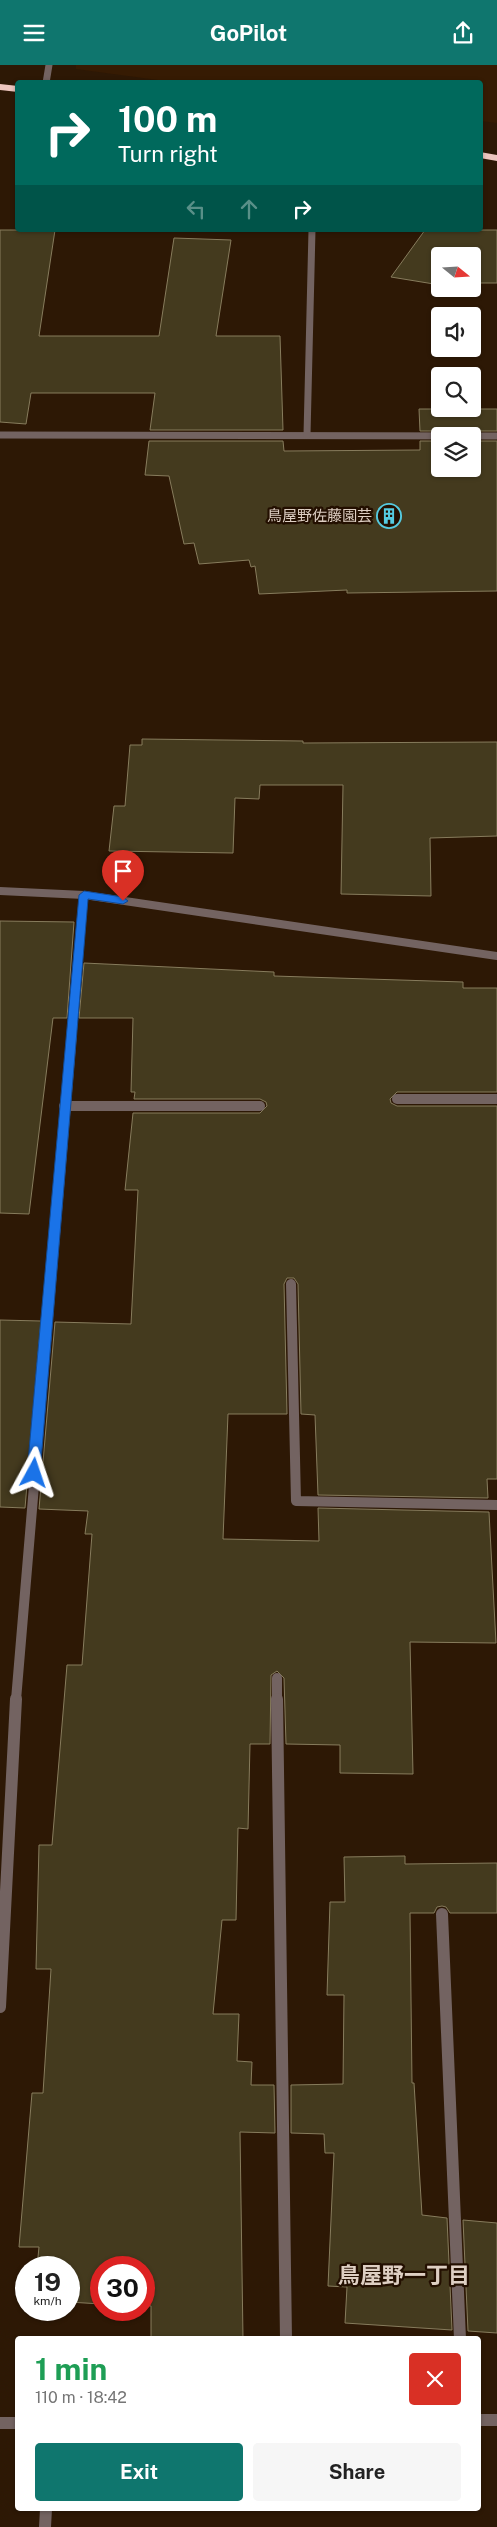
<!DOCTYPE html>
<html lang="en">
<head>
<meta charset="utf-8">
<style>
	:root { --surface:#fff; --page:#f6f6f6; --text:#222; --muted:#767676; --accent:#0f766e }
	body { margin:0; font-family:"Public Sans","Noto Sans JP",sans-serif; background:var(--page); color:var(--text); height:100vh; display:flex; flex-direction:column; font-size:19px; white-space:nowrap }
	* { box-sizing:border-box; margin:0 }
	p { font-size:16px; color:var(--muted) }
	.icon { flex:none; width:28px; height:28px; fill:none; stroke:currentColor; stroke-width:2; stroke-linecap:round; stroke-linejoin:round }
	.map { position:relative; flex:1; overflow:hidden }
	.side { position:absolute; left:15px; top:2271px; width:466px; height:175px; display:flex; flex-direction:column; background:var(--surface); border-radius:5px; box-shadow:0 1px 4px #0004 }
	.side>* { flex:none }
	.banner { position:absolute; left:15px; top:15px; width:468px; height:152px; border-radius:5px; box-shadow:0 1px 4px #0004; background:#00695c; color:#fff; overflow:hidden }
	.needle { width:32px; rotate:108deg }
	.fabs { position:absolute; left:431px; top:182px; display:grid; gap:10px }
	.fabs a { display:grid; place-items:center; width:50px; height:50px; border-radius:5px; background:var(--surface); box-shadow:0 1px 4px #0004; font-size:25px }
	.speed { position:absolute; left:15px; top:2191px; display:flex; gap:10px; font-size:25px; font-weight:700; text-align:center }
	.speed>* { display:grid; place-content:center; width:65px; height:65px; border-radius:50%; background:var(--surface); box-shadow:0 1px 4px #0004; line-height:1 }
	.speed small { font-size:12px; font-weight:400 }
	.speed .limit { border:8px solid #d22; background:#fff; color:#111 }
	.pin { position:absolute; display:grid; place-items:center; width:42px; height:42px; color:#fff; margin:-51px -21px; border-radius:50% 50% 50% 0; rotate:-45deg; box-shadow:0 0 5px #0007 }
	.pin .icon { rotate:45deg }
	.me { position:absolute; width:55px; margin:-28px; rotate:5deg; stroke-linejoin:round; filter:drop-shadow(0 0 4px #0008) }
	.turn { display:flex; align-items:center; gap:18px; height:105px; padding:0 20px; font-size:22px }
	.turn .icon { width:65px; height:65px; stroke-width:2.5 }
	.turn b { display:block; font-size:35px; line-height:42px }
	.lanes { display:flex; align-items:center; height:48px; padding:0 20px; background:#0003; justify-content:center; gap:25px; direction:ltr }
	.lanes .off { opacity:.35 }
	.round { display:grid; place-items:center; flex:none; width:52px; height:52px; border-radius:5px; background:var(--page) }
	.head { display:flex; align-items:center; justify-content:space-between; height:85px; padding:0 20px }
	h1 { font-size:30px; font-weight:700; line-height:38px; color:#1e9e55 }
	.primary-button { display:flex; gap:10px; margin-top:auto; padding:10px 20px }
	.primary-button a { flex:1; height:58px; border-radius:5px; background:var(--accent); color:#fff; font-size:20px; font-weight:700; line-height:58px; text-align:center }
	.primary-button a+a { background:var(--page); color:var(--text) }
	header { display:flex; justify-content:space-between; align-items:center; height:65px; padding:0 20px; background:var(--accent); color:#fff; font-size:22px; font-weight:700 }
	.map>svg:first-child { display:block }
</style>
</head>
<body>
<header><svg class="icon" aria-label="menu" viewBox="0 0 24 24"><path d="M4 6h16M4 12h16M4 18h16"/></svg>GoPilot<svg class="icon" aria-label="share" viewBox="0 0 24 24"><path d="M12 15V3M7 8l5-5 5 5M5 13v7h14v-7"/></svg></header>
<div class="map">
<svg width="497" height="2462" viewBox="0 0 497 2462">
	<rect width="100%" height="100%" fill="#2d1805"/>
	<path fill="#361b03" d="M76,0h421v58l-17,-2v-38h-300l-104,-14z"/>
	<g fill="#443a1e" stroke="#877c5d">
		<path d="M0,165h55l-16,106h120l15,-98 57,2 -15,96h64l3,94h-133l5,-37h-124l-5,31 -26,-2z"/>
		<path d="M425,165h72v53h-25v-27h-32v29l-49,-8z"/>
		<path d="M419,344h78v22h-77z"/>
		<path d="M149,376h134l1,10 136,-1v-9h20v28h32v-28h25v150l-150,2v-3l-88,4 -4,-28 -4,1 -2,-7 -50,4 -5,-21 -10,1 -15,-68 -24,-1z"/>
		<path d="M142,674l161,2v2l194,-1v94l-67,2 1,58 -90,-2 2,-109h-83l-1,14 -24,-1 -2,55 -124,-2 5,-45h11l5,-61h12z"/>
		<path d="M0,856l74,1 -7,96h-14l-24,196 -29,-1z"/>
		<path d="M84,898l190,9v4l189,6v6h34v104h-100l-7,7 1,4 6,3h100v373h-10l1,19 -170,-3 -3,-80 -14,-1 -3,-130 -4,-6h-7l-3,6 3,130h-59l-5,125 96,2 -1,-33 171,4 7,131 -86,-1 3,132 -73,-1v-28l-54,-1 -2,-66 -7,-7 -6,4 -1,69h-20l-2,85 -10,-1 -2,92h-14l-9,94h26l-2,47 15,1 -1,23h23l1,48 -35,-1 3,207h-92v-33l-7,-1v-38h-43v37l-32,-2v-35h-32l2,-20h-20l13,-154h11l8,-124h-15l3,-124h13l15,-180h15l10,-131h-7l3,-23 -49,-2 16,-187 76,2 7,-134h-13l8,-77h127l7,-7 -1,-4 -6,-3h-126l1,-7h-4l2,-74h-54z"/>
		<path d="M0,1255l41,1 -16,187 -25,-1z"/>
		<path d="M405,1791v8l92,-1v50h-47l-4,-6 -4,-1 -5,1 -3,6h-24l2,170h2l8,132 25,3 5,112 -107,-7 2,-36 -19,-1 6,-133h-9l-1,-19 -33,-1v-48l52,-1 1,-89h-17l3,-93h15l-1,-45z"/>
		<path d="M463,2155l34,3v110l-29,-2z"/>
	</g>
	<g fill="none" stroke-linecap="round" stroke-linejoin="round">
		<g stroke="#736361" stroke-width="7">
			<path d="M46,18l3,-18"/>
			<path d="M0,370l497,1"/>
			<path d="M307,370l5,-205"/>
		</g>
		<g stroke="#736361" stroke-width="8">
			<path d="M0,826l84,4 413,61"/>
			<path d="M72,969l12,-139"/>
		</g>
		<g stroke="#736361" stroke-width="10">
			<path d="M397,1034h100"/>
			<path d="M64,1041h196"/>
			<path d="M291,1219l5,217 201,4"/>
			<path d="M277,1613v22"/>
			<path d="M16,1635l56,-667"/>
		</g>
		<g stroke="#736361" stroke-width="12">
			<path d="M277,1634l9,640"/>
			<path d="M442,1849l18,425"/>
			<path d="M0,1942l16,-308"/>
			<path d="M479,2355h18"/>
			<path d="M0,2358h18"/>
			<path d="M45,2462l1,-18"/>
		</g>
		<g fill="#edc6bf" fill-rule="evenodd">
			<path d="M0,19l18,2v6l-18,-2z"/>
			<path d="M480,87l17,3v6l-17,-3z"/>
		</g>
	</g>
	<path fill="#1a73e8" stroke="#114b97" d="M84,826l39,6 5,4 -5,3 -35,-5 -48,574 -6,5 -7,-5 52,-578z"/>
	<defs>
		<symbol id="building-ring" viewBox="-11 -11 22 22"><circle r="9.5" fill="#230f00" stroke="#55cae0" stroke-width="1.5"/><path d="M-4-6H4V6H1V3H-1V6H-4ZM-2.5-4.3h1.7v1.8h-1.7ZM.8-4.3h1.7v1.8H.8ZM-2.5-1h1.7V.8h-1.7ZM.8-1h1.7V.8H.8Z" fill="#55cae0"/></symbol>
	</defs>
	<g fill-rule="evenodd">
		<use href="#building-ring" x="375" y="437" width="28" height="28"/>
	</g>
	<g text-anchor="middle" stroke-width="4.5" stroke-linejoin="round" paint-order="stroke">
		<g font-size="15" fill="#decfc3" stroke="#230f00" text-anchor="end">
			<text x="372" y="456">鳥屋野佐藤園芸</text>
		</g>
		<g font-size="22" font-weight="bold" fill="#decfc3" stroke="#230f00">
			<text x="404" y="2218">鳥屋野一丁目</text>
		</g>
	</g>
</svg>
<div class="fabs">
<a><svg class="needle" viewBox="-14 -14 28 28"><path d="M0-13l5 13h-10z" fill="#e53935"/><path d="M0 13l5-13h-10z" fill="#767676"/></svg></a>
<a><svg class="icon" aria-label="sound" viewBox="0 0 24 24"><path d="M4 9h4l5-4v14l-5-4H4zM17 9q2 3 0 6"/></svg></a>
<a><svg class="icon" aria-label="search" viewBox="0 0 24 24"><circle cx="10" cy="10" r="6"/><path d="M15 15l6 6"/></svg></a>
<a><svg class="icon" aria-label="layers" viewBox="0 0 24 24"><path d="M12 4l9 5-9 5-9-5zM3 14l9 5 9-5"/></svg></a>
</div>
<div class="speed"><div>19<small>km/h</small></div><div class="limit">30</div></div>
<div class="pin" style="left:123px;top:836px;background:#d93025"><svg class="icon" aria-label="arrive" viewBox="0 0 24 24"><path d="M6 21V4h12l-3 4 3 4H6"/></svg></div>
<svg class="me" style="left:34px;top:1408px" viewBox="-20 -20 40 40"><path d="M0-17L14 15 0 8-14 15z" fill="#1a73e8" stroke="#fff" stroke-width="4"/></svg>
<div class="banner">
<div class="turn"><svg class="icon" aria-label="right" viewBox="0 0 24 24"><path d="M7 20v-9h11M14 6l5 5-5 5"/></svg><div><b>100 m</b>Turn right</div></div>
<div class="lanes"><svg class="icon off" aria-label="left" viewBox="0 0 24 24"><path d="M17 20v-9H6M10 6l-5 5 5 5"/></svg><svg class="icon off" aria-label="ahead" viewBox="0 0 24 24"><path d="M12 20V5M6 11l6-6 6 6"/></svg><svg class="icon" aria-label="right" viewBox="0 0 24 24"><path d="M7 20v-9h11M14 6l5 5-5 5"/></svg></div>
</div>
<section class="side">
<div class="head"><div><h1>1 min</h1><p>110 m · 18:42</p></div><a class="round" style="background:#d93025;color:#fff"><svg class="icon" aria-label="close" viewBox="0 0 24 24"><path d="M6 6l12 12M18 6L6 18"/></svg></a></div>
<div class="primary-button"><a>Exit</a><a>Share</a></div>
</section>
</div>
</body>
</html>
